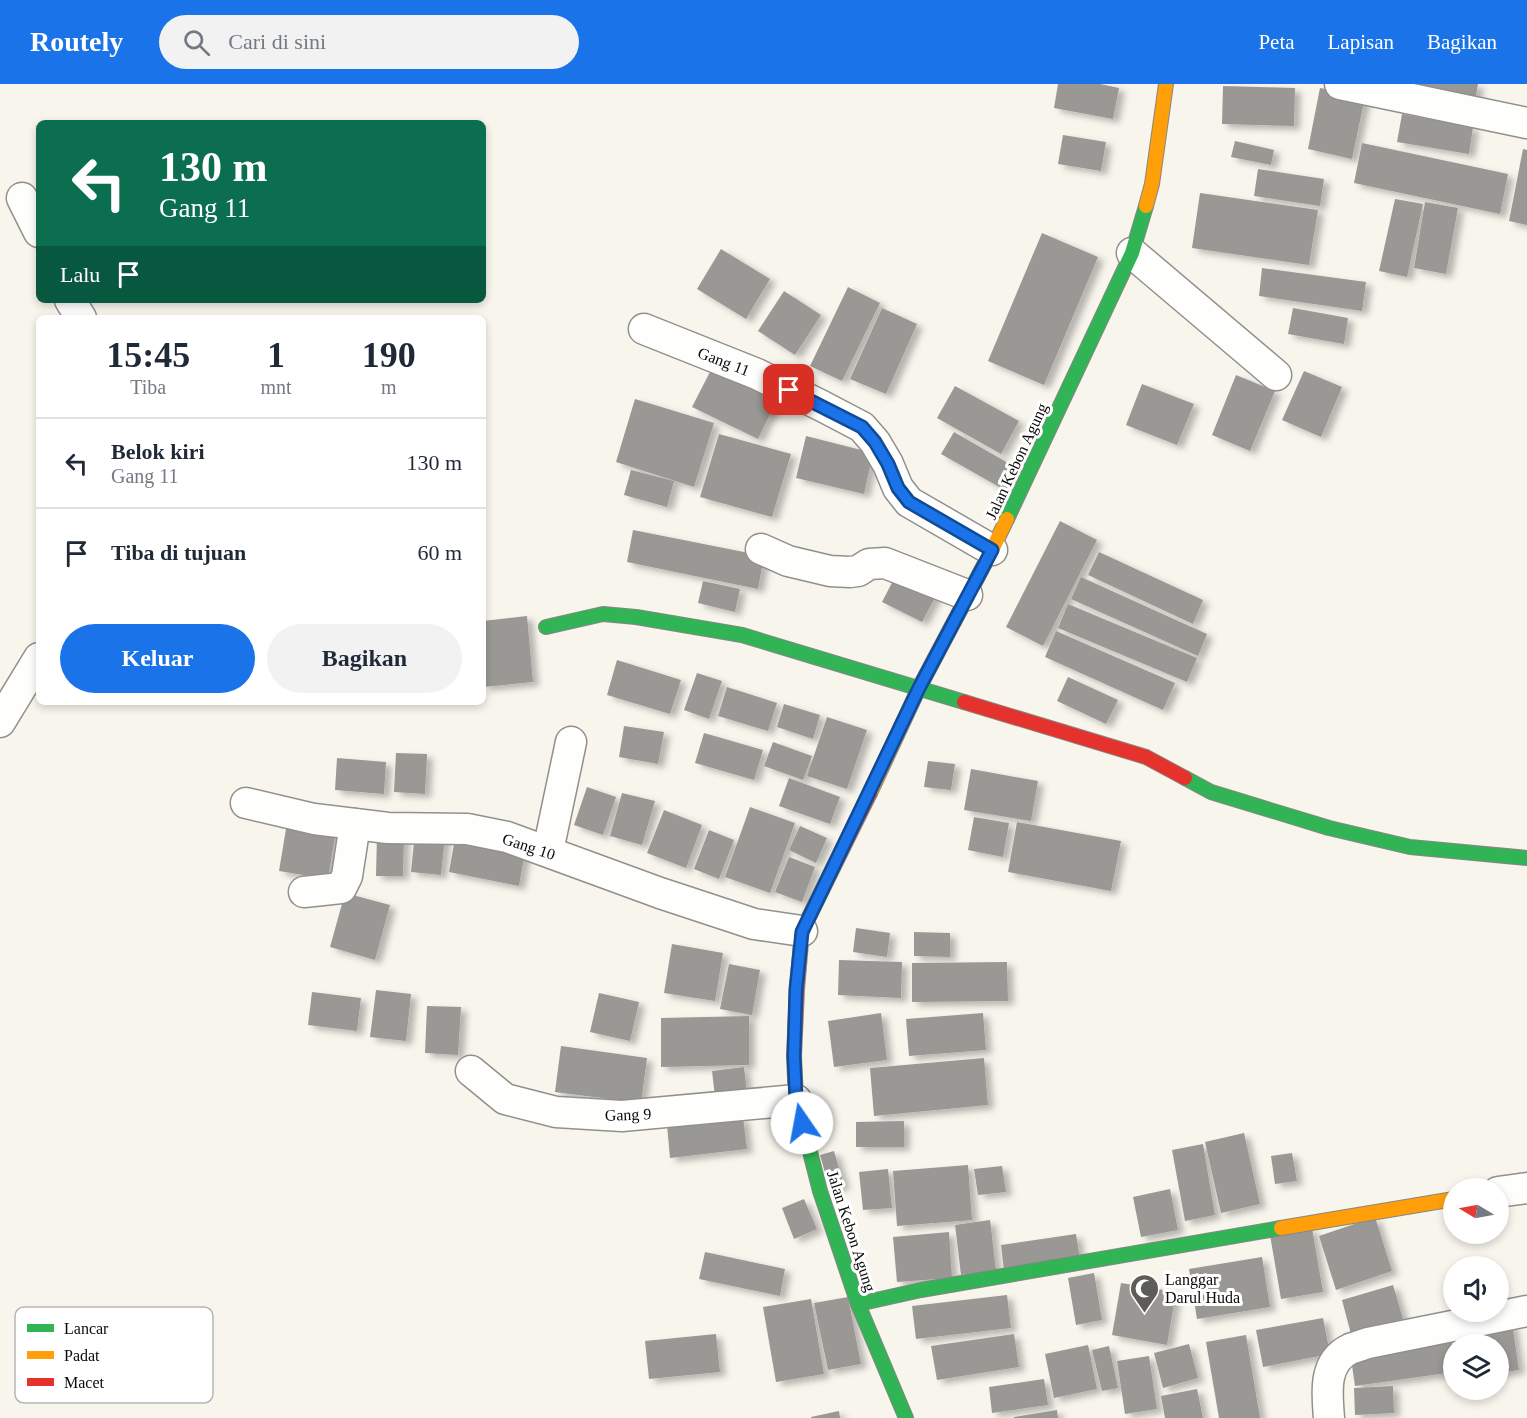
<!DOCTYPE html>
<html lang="id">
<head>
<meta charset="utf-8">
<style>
	:root { --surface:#fff; --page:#f2f2f3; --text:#1f2937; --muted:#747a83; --line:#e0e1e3; --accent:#1a73e8 }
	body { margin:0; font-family:"Times New Roman",serif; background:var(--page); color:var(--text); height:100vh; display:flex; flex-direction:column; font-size:22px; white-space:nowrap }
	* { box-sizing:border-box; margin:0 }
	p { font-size:20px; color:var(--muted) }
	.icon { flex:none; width:33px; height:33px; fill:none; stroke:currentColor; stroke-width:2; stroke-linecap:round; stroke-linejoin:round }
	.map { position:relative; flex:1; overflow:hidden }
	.panel { position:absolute; left:36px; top:231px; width:450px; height:390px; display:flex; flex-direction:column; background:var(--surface); border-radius:9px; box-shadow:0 3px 9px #0003 }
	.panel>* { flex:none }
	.hud { position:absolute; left:36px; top:36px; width:450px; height:183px; border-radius:9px; box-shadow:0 3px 9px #0003; background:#0b6e4f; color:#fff; overflow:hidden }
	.needle { width:39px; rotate:280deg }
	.tools { position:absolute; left:1443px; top:1094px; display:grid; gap:12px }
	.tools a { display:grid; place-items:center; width:66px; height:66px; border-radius:50%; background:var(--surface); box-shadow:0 3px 9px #0003; font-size:30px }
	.pin { position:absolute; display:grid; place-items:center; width:51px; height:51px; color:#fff; margin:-26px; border-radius:12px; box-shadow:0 3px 9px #0006 }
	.me { position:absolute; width:66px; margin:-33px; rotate:348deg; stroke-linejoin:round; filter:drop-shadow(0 0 4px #0008) }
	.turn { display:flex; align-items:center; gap:21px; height:126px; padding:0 24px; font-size:27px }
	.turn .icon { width:78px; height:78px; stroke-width:2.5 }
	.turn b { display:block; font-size:42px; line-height:51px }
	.then { display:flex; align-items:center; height:57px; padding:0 24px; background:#0003; gap:12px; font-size:22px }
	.eta { display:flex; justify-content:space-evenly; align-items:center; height:102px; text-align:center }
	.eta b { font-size:36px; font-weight:600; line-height:42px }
	.action { display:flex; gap:12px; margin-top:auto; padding:12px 24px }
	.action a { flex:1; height:69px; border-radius:36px; background:var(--accent); color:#fff; font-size:24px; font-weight:600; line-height:69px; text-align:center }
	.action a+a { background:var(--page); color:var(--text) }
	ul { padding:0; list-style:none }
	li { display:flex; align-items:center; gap:18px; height:90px; padding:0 24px; border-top:2px solid var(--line) }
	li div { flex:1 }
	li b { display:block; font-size:22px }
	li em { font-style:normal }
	header { display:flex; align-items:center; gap:36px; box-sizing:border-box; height:84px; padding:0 30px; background:var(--accent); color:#fff }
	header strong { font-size:28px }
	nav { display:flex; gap:33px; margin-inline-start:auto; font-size:21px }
	.search { width:420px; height:54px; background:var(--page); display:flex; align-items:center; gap:15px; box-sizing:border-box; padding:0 21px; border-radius:33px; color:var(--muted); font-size:22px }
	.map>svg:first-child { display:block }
</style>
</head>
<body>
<header>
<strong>Routely</strong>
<div class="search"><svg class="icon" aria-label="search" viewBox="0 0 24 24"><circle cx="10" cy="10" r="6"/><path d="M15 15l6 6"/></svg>Cari di sini</div>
<nav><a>Peta</a><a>Lapisan</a><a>Bagikan</a></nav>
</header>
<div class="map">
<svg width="1527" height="1334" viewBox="0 0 1527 1334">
	<defs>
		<filter id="shadow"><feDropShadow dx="6" dy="4" stdDeviation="3" flood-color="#0004"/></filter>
	</defs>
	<rect width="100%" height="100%" fill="#f8f5ed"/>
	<g fill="#9a9894" filter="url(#shadow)">
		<path d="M1058,0h42l19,4 -6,31 -59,-11z"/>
		<path d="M1412,0h66l-4,23z"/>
		<path d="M1223,2l72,2 -1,38 -72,-2z"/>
		<path d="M1320,4l45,9 -13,62 -44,-10z"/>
		<path d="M1402,30l71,13 -4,27 -72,-12z"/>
		<path d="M1063,51l43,7 -5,29 -43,-7z"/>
		<path d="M1235,57l39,9 -3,15 -40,-8z"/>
		<path d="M1362,59l146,31 -8,40 -146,-31z"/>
		<path d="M1523,65l4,1v75l-18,-4z"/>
		<path d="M1258,85l66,10 -4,27 -66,-10z"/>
		<path d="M1200,109l118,17 -9,55 -117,-17z"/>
		<path d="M1395,115l28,5 -16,73 -28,-6z"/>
		<path d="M1425,118l33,6 -12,66 -32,-6z"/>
		<path d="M1042,149l56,24 -54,128 -56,-24z"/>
		<path d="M721,165l49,30 -24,40 -49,-30z"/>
		<path d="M1262,184l104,14 -4,29 -103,-15z"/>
		<path d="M848,203l32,16 -38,78 -32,-15z"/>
		<path d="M784,207l37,24 -26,40 -37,-24z"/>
		<path d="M882,224l35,16 -31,70 -36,-15z"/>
		<path d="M1293,224l55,10 -4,26 -56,-10z"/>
		<path d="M713,282l65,32 -20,41 -66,-32z"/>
		<path d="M1304,287l38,16 -21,50 -39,-17z"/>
		<path d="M1236,291l39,16 -25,60 -38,-16z"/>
		<path d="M1142,300l52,20 -17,41 -51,-20z"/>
		<path d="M955,302l64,35 -18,33 -64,-36z"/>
		<path d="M635,315l79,24 -20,64 -78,-25z"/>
		<path d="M954,348l68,39 -12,22 -69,-39z"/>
		<path d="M719,350l72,20 -19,63 -72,-20z"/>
		<path d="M806,352l67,17 -9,41 -68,-16z"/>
		<path d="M631,386l43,11 -7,26 -43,-12z"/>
		<path d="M1060,437l37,19 -54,106 -37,-19z"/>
		<path d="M633,446l131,26 -6,33 -131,-27z"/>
		<path d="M1099,468l104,48 -10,24 -105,-49z"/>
		<path d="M898,487l40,21 -16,30 -40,-20z"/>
		<path d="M1081,493l126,57 -9,22 -127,-57z"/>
		<path d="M703,497l37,8 -5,23 -37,-9z"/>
		<path d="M1068,520l129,54 -10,24 -129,-54z"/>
		<path d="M527,532l6,66 -50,5v-66z"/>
		<path d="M1056,547l119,52 -12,27 -118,-53z"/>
		<path d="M617,576l64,20 -11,34 -63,-19z"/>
		<path d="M697,589l25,8 -13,38 -25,-9z"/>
		<path d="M1068,593l50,23 -12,24 -49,-23z"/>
		<path d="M727,603l50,16 -9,28 -50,-15z"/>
		<path d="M784,620l36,11 -7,24 -36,-12z"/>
		<path d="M827,633l40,13 -20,59 -40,-13z"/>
		<path d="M624,642l40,6 -6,32 -39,-7z"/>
		<path d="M704,649l59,17 -9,30 -59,-17z"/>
		<path d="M773,658l39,14 -9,24 -39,-14z"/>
		<path d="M396,669l31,1 -2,40 -31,-2z"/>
		<path d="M337,674l49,4 -2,32 -49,-4z"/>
		<path d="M928,677l27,3 -4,26 -27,-3z"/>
		<path d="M971,685l67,12 -7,40 -67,-11z"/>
		<path d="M789,694l51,19 -10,27 -51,-18z"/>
		<path d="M587,703l29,10 -13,38 -29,-10z"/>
		<path d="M622,709l33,8 -13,44 -32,-9z"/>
		<path d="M750,723l45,16 -25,70 -45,-16z"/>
		<path d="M664,726l38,15 -16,43 -39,-15z"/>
		<path d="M974,733l35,6 -6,34 -35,-7z"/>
		<path d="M1017,738l104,19 -10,50 -103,-19z"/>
		<path d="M287,739l49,8 -8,48 -49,-8z"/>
		<path d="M800,742l27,12 -11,25 -27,-13z"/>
		<path d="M709,746l25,10 -15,39 -25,-10z"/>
		<path d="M415,748l30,4 -4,39 -30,-3z"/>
		<path d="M456,749l70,13 -7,40 -70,-14z"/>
		<path d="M377,750l27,1 -1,41h-27z"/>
		<path d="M789,773l26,10 -13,35 -27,-10z"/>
		<path d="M345,809l45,12 -15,55 -45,-13z"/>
		<path d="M856,844l34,5 -3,24 -34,-5z"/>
		<path d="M914,848l36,1v24l-36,-1z"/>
		<path d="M672,860l51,9 -8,48 -51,-8z"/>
		<path d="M839,876l63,2 -1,36 -63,-3z"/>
		<path d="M1007,878l1,39 -96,1v-39z"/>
		<path d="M729,880l31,6 -8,45 -32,-6z"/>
		<path d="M376,906l35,4 -5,47 -36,-4z"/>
		<path d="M312,908l49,6 -4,33 -49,-6z"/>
		<path d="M599,909l40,9 -9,39 -40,-9z"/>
		<path d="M427,922l34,1 -3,48 -33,-2z"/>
		<path d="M881,929l6,47 -53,7 -6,-46z"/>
		<path d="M983,929l3,37 -77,6 -3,-37z"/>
		<path d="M749,932v49l-88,2v-49z"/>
		<path d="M561,962l86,12 -6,45 -86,-11z"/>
		<path d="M984,974l4,47 -114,11 -4,-48z"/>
		<path d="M744,983l4,35 -32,3 -4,-34z"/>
		<path d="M743,1033l4,32 -77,9 -3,-33z"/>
		<path d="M904,1037v26h-48v-25z"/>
		<path d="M1244,1049l16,71 -39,9 -16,-71z"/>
		<path d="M1203,1060l12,71 -30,6 -13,-71z"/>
		<path d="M834,1067l10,34 -14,5 -10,-35z"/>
		<path d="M1292,1069l5,28 -22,3 -4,-28z"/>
		<path d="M968,1081l4,55 -75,6 -4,-55z"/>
		<path d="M1002,1082l4,26 -28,3 -4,-26z"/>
		<path d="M888,1085l4,39 -29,2 -4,-38z"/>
		<path d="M1170,1105l8,41 -37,7 -8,-40z"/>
		<path d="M804,1115l13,30 -23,10 -12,-31z"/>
		<path d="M1375,1133l17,54 -56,19 -17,-54z"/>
		<path d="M990,1136l6,50 -35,5 -6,-50z"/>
		<path d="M1312,1144l11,64 -42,7 -11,-64z"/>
		<path d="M949,1148l3,46 -55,4 -4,-45z"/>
		<path d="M1076,1150l4,26 -76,11 -3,-26z"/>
		<path d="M705,1168l80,17 -5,27 -81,-17z"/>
		<path d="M1262,1173l8,50 -73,12 -8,-50z"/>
		<path d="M1094,1189l8,47 -26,5 -8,-47z"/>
		<path d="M1121,1199l55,9 -9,53 -55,-10z"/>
		<path d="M1393,1201l10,34 -52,15 -9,-34z"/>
		<path d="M1007,1211l4,33 -95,11 -4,-33z"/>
		<path d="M848,1213l13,67 -33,6 -14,-67z"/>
		<path d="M811,1215l13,75 -48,8 -13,-75z"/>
		<path d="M1323,1234l7,36 -67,13 -7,-37z"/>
		<path d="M1512,1239l7,47 -21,3v-29h-10l-3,-17z"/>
		<path d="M716,1250l4,38 -71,7 -4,-38z"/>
		<path d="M1014,1250l5,33 -82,13 -6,-34z"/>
		<path d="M1246,1251l14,83h-41l-13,-76z"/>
		<path d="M1486,1253v7h-26v-5z"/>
		<path d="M1451,1254l3,18v16l-99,14 -5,-34z"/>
		<path d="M1189,1260l9,34 -35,10 -9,-35z"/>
		<path d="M1088,1261l9,44 -43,9 -9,-44z"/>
		<path d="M1109,1262l9,42 -16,3 -10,-41z"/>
		<path d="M1149,1272l8,53 -32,5 -8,-53z"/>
		<path d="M1044,1295l4,26 -56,8 -3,-26z"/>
		<path d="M1393,1302l1,27 -39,2 -1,-27z"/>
		<path d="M1197,1305l6,29h-38l-4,-22z"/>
		<path d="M1057,1326l1,8h-44v-1z"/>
		<path d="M839,1327l1,7h-29v-1z"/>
	</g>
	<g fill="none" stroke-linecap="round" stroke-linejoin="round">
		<defs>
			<g id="street">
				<path d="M1340,0l187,39"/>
				<path d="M22,114l17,34"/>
				<path d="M1132,169l144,122"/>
				<path d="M70,216l11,18"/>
				<path d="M644,245l113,45 65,32 40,21 13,15 13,22 10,24 11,14 83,48"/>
				<path d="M761,465l27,12 42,10 20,1 8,-1 11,-7 16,-1 82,32"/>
				<path d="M0,638l39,-64"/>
				<path d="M246,719l68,16 74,9 79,1 40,8 153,56 94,31 48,7"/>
				<path d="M548,767l23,-109"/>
				<path d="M304,808l37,-4 6,-12 8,-52"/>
				<path d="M471,987l34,28 51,13 66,4 174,-16"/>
				<path d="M1498,1108l29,-4"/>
				<path d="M1329,1334c-2,-25 -6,-56 21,-69 6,-2 12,-4 18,-6l159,-32"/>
			</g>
			<g id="fast">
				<path d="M1007,435l125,-266 14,-47"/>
				<path d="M546,543l57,-13 33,3 106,18 222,67"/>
				<path d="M1185,694l26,14 118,36 81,19 117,11"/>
				<path d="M807,1056l13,51 38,113 48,114"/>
				<path d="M858,1220l63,-14 360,-62"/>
			</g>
			<g id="slow">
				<path d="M1146,122l6,-22 14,-100"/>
				<path d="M870,709l49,-105 73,-138 15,-31"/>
				<path d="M1281,1144l173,-29"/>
			</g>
			<g id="jam">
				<path d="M964,618l182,55 39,21"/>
				<path d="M807,1056l-11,-40 -2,-44 3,-67 5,-58 68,-138"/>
			</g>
		</defs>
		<use href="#street" stroke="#91908c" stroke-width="33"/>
		<use href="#fast" stroke="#888683" stroke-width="16"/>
		<use href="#slow" stroke="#888683" stroke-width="16"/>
		<use href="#jam" stroke="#888683" stroke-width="16"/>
		<use href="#street" stroke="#fefefc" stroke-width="30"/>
		<use href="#fast" stroke="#30b455" stroke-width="14"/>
		<use href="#slow" stroke="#ff9f0a" stroke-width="14"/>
		<use href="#jam" stroke="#e5322d" stroke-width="14"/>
	</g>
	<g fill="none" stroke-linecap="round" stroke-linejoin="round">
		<defs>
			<path id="route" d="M789,306l73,37 13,15 13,22 10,24 11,14 83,48 -73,138 -117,244 -6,57 -2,67 2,44 6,23"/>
		</defs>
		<use href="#route" stroke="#114b97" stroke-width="15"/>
		<use href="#route" stroke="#1a73e8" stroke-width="10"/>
	</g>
	<defs>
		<symbol id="mosque-pin" viewBox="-11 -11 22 30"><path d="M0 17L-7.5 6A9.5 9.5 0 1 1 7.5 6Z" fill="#5d5c59" stroke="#fff"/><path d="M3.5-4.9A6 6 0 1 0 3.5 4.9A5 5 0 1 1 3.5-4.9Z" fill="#fff"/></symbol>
	</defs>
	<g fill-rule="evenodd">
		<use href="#mosque-pin" x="1128" y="1188" width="33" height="45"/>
	</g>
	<g text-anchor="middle" stroke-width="6" stroke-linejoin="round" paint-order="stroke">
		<g font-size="16" fill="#0a0a0a" stroke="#fff">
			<text transform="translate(724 277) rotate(21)" y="6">Gang 11</text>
			<text transform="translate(1016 377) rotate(-65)" y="6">Jalan Kebon Agung</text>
			<text transform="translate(529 762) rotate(18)" y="6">Gang 10</text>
			<text transform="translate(628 1030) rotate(-2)" y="6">Gang 9</text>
			<text transform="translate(852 1147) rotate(72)" y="6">Jalan Kebon Agung</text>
		</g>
		<g font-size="16" fill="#0a0a0a" stroke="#fff" text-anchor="start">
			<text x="1165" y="1201">Langgar<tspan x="1165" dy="18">Darul Huda</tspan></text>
		</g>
	</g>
	<rect x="15" y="1223" width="198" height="96" rx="9" fill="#fff" stroke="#b6b6b6" stroke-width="1.5"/>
	<rect x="27" y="1240" width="27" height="8" fill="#30b455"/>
	<rect x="27" y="1267" width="27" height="8" fill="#ff9f0a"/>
	<rect x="27" y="1294" width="27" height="8" fill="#e5322d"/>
	<g font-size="16" fill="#0a0a0a">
		<text x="64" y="1250">Lancar</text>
		<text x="64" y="1277">Padat</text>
		<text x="64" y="1304">Macet</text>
	</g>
</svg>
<div class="tools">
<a><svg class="needle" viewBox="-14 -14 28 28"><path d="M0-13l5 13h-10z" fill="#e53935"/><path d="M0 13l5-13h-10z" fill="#747a83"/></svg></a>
<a><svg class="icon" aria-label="sound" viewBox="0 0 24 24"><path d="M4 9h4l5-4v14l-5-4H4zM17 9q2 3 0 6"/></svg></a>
<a><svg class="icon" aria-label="layers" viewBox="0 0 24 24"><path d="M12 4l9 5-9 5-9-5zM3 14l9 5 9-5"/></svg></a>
</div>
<div class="pin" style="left:789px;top:306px;background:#d93025"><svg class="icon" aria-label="arrive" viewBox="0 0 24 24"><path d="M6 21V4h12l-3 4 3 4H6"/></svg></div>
<svg class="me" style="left:802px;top:1039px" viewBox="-20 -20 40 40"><circle r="19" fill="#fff"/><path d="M0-13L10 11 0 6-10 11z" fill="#1a73e8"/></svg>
<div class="hud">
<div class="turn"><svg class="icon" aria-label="left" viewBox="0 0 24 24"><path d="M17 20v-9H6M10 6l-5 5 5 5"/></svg><div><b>130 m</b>Gang 11</div></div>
<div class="then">Lalu<svg class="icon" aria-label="arrive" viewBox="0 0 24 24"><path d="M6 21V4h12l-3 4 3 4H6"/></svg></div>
</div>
<section class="panel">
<div class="eta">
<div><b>15:45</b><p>Tiba</p></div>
<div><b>1</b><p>mnt</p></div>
<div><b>190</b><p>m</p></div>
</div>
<ul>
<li><svg class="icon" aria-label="left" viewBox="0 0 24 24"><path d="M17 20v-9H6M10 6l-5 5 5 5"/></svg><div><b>Belok kiri</b><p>Gang 11</p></div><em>130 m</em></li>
<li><svg class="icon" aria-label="arrive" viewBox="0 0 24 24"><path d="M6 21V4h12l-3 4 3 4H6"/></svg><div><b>Tiba di tujuan</b></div><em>60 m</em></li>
</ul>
<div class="action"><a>Keluar</a><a>Bagikan</a></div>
</section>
</div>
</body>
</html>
